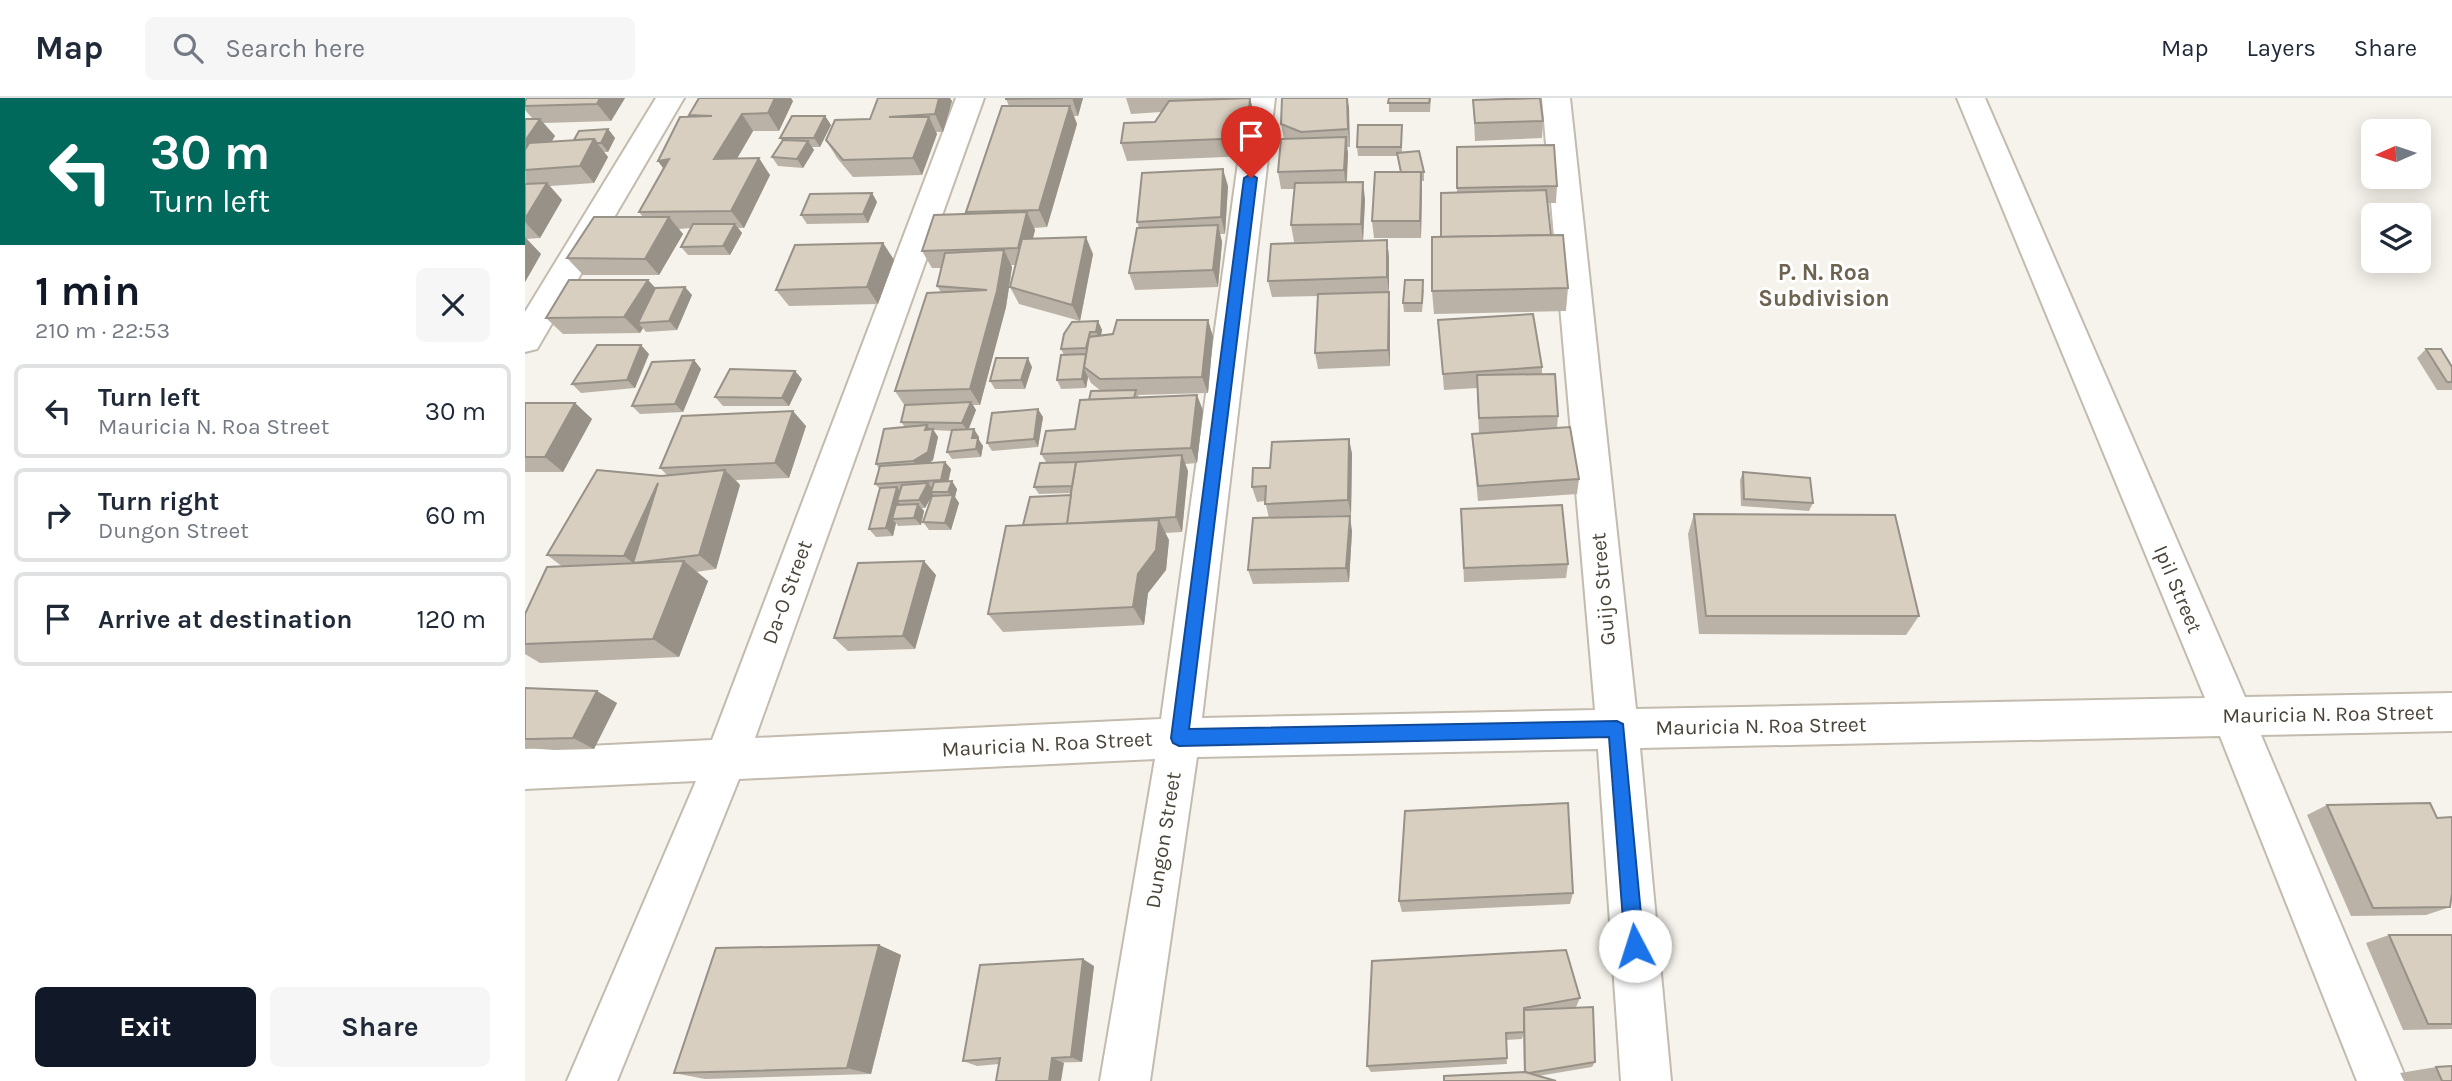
<!DOCTYPE html>
<html lang="en">
<head>
<meta charset="utf-8">
<style>
	:root { --surface:#fff; --page:#f6f6f7; --text:#1f2937; --muted:#747a83; --line:#e0e1e3; --accent:#111827 }
	body { margin:0; font-family:Karla,sans-serif; background:var(--page); color:var(--text); height:100vh; display:flex; flex-direction:column; font-size:26px; white-space:nowrap }
	* { box-sizing:border-box; margin:0 }
	p { font-size:23px; color:var(--muted) }
	.icon { flex:none; width:38px; height:38px; fill:none; stroke:currentColor; stroke-width:2; stroke-linecap:round; stroke-linejoin:round }
	.map { position:relative; flex:1; overflow:hidden }
	.sheet { display:flex; flex-direction:column; background:var(--surface); width:525px }
	.sheet>* { flex:none }
	.hud { background:#00695c; color:#fff; overflow:hidden }
	.needle { width:46px; rotate:267deg }
	.tools { position:absolute; left:1836px; top:21px; display:grid; gap:14px }
	.tools a { display:grid; place-items:center; width:70px; height:70px; border-radius:10px; background:var(--surface); box-shadow:0 4px 18px #0003; font-size:35px }
	.pin { position:absolute; display:grid; place-items:center; width:60px; height:60px; color:#fff; margin:-72px -30px; border-radius:50% 50% 50% 0; rotate:-45deg; box-shadow:0 0 7px #0007 }
	.pin .icon { rotate:45deg }
	.me { position:absolute; width:77px; margin:-38px; rotate:355deg; stroke-linejoin:round; filter:drop-shadow(0 0 5px #0008) }
	.turn { display:flex; align-items:center; gap:24px; height:147px; padding:0 35px; font-size:32px }
	.turn .icon { width:91px; height:91px; stroke-width:2.5 }
	.turn b { display:block; font-size:49px; line-height:60px }
	.round { display:grid; place-items:center; flex:none; width:74px; height:74px; border-radius:10px; background:var(--page) }
	.headline { display:flex; align-items:center; justify-content:space-between; height:119px; padding:0 35px }
	h1 { font-size:42px; font-weight:700; line-height:52px; color:var(--accent) }
	.action { display:flex; gap:14px; margin-top:auto; padding:14px 35px }
	.action a { flex:1; height:80px; border-radius:10px; background:var(--accent); color:#fff; font-size:28px; font-weight:700; line-height:80px; text-align:center }
	.action a+a { background:var(--page); color:var(--text) }
	ul { padding:0; list-style:none }
	li { display:flex; align-items:center; gap:21px; height:94px; margin:0 14px 10px; padding:0 21px; border:4px solid var(--line); border-radius:10px }
	li div { flex:1 }
	li b { display:block; font-size:26px }
	li em { font-style:normal }
	header { display:flex; align-items:center; gap:42px; box-sizing:border-box; height:98px; padding:0 35px; background:var(--surface); border-bottom:2px solid var(--line) }
	header strong { font-size:33px }
	nav { display:flex; gap:38px; margin-inline-start:auto; font-size:24px }
	.search { width:490px; height:63px; background:var(--page); display:flex; align-items:center; gap:18px; box-sizing:border-box; padding:0 24px; border-radius:10px; color:var(--muted); font-size:26px }
	main { display:flex; flex:1; min-height:0 }
	.map>svg:first-child { display:block }
</style>
</head>
<body>
<header>
<strong>Map</strong>
<div class="search"><svg class="icon" aria-label="search" viewBox="0 0 24 24"><circle cx="10" cy="10" r="6"/><path d="M15 15l6 6"/></svg>Search here</div>
<nav><a>Map</a><a>Layers</a><a>Share</a></nav>
</header>
<main>
<section class="sheet">
<div class="hud">
<div class="turn"><svg class="icon" aria-label="left" viewBox="0 0 24 24"><path d="M17 20v-9H6M10 6l-5 5 5 5"/></svg><div><b>30 m</b>Turn left</div></div>
</div>
<div class="headline"><div><h1>1 min</h1><p>210 m · 22:53</p></div><a class="round"><svg class="icon" aria-label="close" viewBox="0 0 24 24"><path d="M6 6l12 12M18 6L6 18"/></svg></a></div>
<ul>
<li><svg class="icon" aria-label="left" viewBox="0 0 24 24"><path d="M17 20v-9H6M10 6l-5 5 5 5"/></svg><div><b>Turn left</b><p>Mauricia N. Roa Street</p></div><em>30 m</em></li>
<li><svg class="icon" aria-label="right" viewBox="0 0 24 24"><path d="M7 20v-9h11M14 6l5 5-5 5"/></svg><div><b>Turn right</b><p>Dungon Street</p></div><em>60 m</em></li>
<li><svg class="icon" aria-label="arrive" viewBox="0 0 24 24"><path d="M6 21V4h12l-3 4 3 4H6"/></svg><div><b>Arrive at destination</b></div><em>120 m</em></li>
</ul>
<div class="action"><a>Exit</a><a>Share</a></div>
</section>
<div class="map">
<svg width="1927" height="983" viewBox="0 0 1927 983">
	<rect width="100%" height="100%" fill="#f6f3ec"/>
	<g fill="none" stroke-linecap="round" stroke-linejoin="round">
		<defs>
			<g id="street">
				<path d="M131,0h28l-147,251 -12,3v-40z"/>
				<path d="M431,0h28l-229,640 406,-19 86,-621h28l-73,620 393,-8 -53,-612h28l66,611 569,-11 -248,-600h28l260,599 207,-4v38l-191,4 146,346h-50l-137,-345 -580,12 31,333h-50l-23,-332 -401,8 -47,324h-50l55,-322 -416,20 -122,302h-50l129,-300 -171,8v-40l187,-9z"/>
			</g>
		</defs>
		<use href="#street" stroke="#c2bbae" stroke-width="4"/>
		<use href="#street" fill="#fff" fill-rule="evenodd"/>
	</g>
	<g fill="#bab2a6">
		<path d="M2,0h98l-14,23 -68,2 12,13 -4,6 23,-2 34,-11 7,9 -7,14h-4l4,5 -14,26 -44,3 12,14 -22,38 -14,1 15,15 -16,28v-163h8l-8,-9v-9z"/>
		<path d="M558,0l-5,18h-4l3,8 -30,103 -13,1 1,2 -2,8 60,16 -13,67 -61,-17 -9,-17 6,-22h-5l1,2 -6,40 -26,98h-7l3,5 -8,19 11,8v3l4,6 -2,11 -29,2 -5,-7 5,-21 -19,-1 5,7 -5,23 -3,3 15,-1 6,7 -3,13 9,7 -2,8 4,6 -8,27h-22l-6,-8 8,-25 -6,11h-3l2,3 -3,14 -23,1 -2,-3 -3,13 -17,1 -7,-8 11,-40 -5,-5 4,-15 -3,-5 29,-37 -4,-5 4,-16 -10,-15 46,-99 -4,-6 5,-18h-10l-10,-17 45,-37 -1,-2 43,-106 -3,-7z"/>
		<path d="M601,0h124l4,17 -4,41 -123,5 -6,-18 34,-21 6,-10 -30,2z"/>
		<path d="M757,0h66l2,49h-3l1,7 -1,28 18,17 -2,42 -69,1 -3,-17 4,-36h-14l-3,-17 6,-33 -3,-15z"/>
		<path d="M864,0h42l-1,14h-41z"/>
		<path d="M965,0h51l-1,1 3,22 -1,17 -67,3 -2,-41 43,-1z"/>
		<path d="M268,3l-14,30h-26l-16,27 33,17 -26,53h-6l4,5 -12,22h-42l-7,-8 10,-19 -12,1 4,5 -24,41h-76l-16,-17 76,-41 -4,-5 25,-43 -6,-8 32,-44 -1,-2z"/>
		<path d="M427,3l-9,31h-7l1,2 -15,41 -69,2 -16,-19 -11,-18 44,-21z"/>
		<path d="M300,18l6,9 -11,22h-8l2,3 -11,18 -25,-2 -6,-9 10,-16 -2,-3z"/>
		<path d="M877,27v28l22,19v9h-2l-1,57h-47l-2,-17 28,-49 -2,-16h-40l-1,-9z"/>
		<path d="M932,49l100,39 -1,17h-8l3,32 17,53 -2,23 -132,3 -2,-23 9,-54 16,-45z"/>
		<path d="M703,88l-3,48h-5l2,8 -4,45 -83,3 -6,-17 10,-45 -2,-6z"/>
		<path d="M347,95l5,9 -9,21 -61,1 -6,-9z"/>
		<path d="M862,142l2,17v36l1,16v57l-72,3 -3,-16 3,-57 -46,1 -4,-16z"/>
		<path d="M358,145l11,17 -16,44 -89,2 -13,-16z"/>
		<path d="M130,190l37,7 -15,35 -31,2 -3,-4 -3,5 -77,1 -17,-16z"/>
		<path d="M899,191l-2,23h-18l-1,-9z"/>
		<path d="M683,222l5,17 -5,56 -70,2 1,3 58,-3 6,16 -6,52 -12,1 3,7 -6,61 -17,1 4,7 -3,30 -18,23 -4,32 -141,7 -15,-18 35,-89 48,-30v-2l-32,1 -5,-7 12,-25 -5,-8 34,-25 14,-29 12,-9 -10,-8 -3,-6 -2,11 -25,1 -4,-9 7,-25 -3,-6 37,-28 4,9 -1,5z"/>
		<path d="M913,222l104,47v7l16,42 -1,12 22,51 -2,15 -99,7 -5,-52 -1,-15 7,-1 -2,-45 -33,2z"/>
		<path d="M1901,251l26,18v23h-15l-20,-32z"/>
		<path d="M124,256l-14,34 -54,5 -9,-9z"/>
		<path d="M169,262l7,9 -18,43 -43,2 -8,-8z"/>
		<path d="M507,269l-7,22h-30l-5,-8z"/>
		<path d="M277,281l-13,27h-66l-8,-9z"/>
		<path d="M0,305h50l17,16 -29,53h-38z"/>
		<path d="M518,319l-5,30 -46,4 -5,-8z"/>
		<path d="M281,328l-17,52 -53,2 4,5 -24,84 -20,3 12,9 -29,76 -139,6 -15,-9v-40l38,-47 -16,-12 114,-79h7l-8,-8z"/>
		<path d="M824,341l3,15 -1,61 -59,2 60,14 -3,51 -96,2 -5,-14 21,-52 -4,-17 -8,1 -5,-15 18,-19z"/>
		<path d="M1218,374l70,31 -4,8 -68,-5 -1,-26z"/>
		<path d="M936,411l107,55 -2,14 -102,4z"/>
		<path d="M1169,416l225,102 -13,19 -207,-1 -11,-100z"/>
		<path d="M411,477l-21,74 -67,2 -14,-13z"/>
		<path d="M0,590l92,15 -23,46 -40,1 -29,-2z"/>
		<path d="M1802,707l110,13 15,-1v84h-1l-1,6 -24,8 -75,1 -44,-101z"/>
		<path d="M1048,795l-3,11 -168,8 -3,-11z"/>
		<path d="M1864,837h63v94l-49,1 -37,-87z"/>
		<path d="M354,847l22,10 -30,119 -166,5 -31,-6z"/>
		<path d="M847,863l208,37 -4,9 -9,1 28,54 -3,5 -54,9 -14,-4 -1,-37 -1,4 -16,1 1,24 -136,8 -4,-6z"/>
		<path d="M569,868l-12,96 -83,2 -22,2 -14,-5z"/>
		<path d="M1911,969l16,14h-48l-4,-8z"/>
	</g>
	<g fill="#979187">
		<path d="M75,0h25l-14,23 -14,-17z"/>
		<path d="M250,0h16l2,3 -14,30 -11,-18z"/>
		<path d="M414,0h11l2,3 -9,31 -8,-18z"/>
		<path d="M547,0h11l-5,18z"/>
		<path d="M725,0l4,17 -4,41 -3,-18z"/>
		<path d="M822,0l2,9 1,40 -2,-18z"/>
		<path d="M545,8l7,18 -30,103 -8,-17z"/>
		<path d="M217,16l11,17 -26,45 -13,-17z"/>
		<path d="M300,18l6,9 -11,22 -6,-9z"/>
		<path d="M404,19l8,17 -15,41 -9,-17z"/>
		<path d="M15,21l15,17 -21,33 -9,1v-29z"/>
		<path d="M83,31l7,9 -7,14 -7,-9z"/>
		<path d="M821,39l2,17 -2,34 -2,-18z"/>
		<path d="M69,41l14,18 -14,26 -14,-17z"/>
		<path d="M283,43l6,9 -11,18 -6,-9z"/>
		<path d="M234,60l11,17 -26,53 -13,-17z"/>
		<path d="M144,61l2,20 -13,-18z"/>
		<path d="M698,71l5,17 -3,48 -4,-17z"/>
		<path d="M896,74l1,17 -1,49 -1,-17z"/>
		<path d="M838,84l2,17 -2,42 -2,-17z"/>
		<path d="M22,85l15,17 -22,38 -15,-16v-3z"/>
		<path d="M347,95l5,9 -9,21 -5,-9z"/>
		<path d="M502,114l8,18 -9,35 -8,-17z"/>
		<path d="M144,119l14,17 -24,41 -14,-16z"/>
		<path d="M210,126l7,9 -12,22 -7,-9z"/>
		<path d="M693,127l4,17 -4,45 -5,-17z"/>
		<path d="M0,139l16,17 -16,28z"/>
		<path d="M561,139l7,17 -13,67 -8,-16z"/>
		<path d="M862,142l2,17v36l-2,-16z"/>
		<path d="M358,145l11,17 -16,44 -11,-17z"/>
		<path d="M479,152l8,17 -6,40 -26,98 -10,-16z"/>
		<path d="M123,182l15,16 -25,27 5,5 -3,5 -16,-16z"/>
		<path d="M160,189l7,8 -15,35 -8,-9z"/>
		<path d="M864,194l1,17v57l-2,-16z"/>
		<path d="M683,222l5,17 -5,56 -6,-16z"/>
		<path d="M573,223l4,9 -2,11 -4,-9z"/>
		<path d="M116,247l8,9 -14,34 -8,-8z"/>
		<path d="M503,260l4,9 -7,22 -4,-9z"/>
		<path d="M169,262l7,9 -18,43 -8,-8z"/>
		<path d="M559,271l4,8 -2,11 -4,-9z"/>
		<path d="M270,273l7,8 -13,27 -7,-8z"/>
		<path d="M672,297l6,16 -6,52 -6,-15z"/>
		<path d="M446,304l5,8 -8,21 -6,-8z"/>
		<path d="M50,305l17,16 -29,53 -18,-15z"/>
		<path d="M513,311l5,8 -5,30 -4,-8z"/>
		<path d="M268,313l13,15 -17,52 -14,-15z"/>
		<path d="M402,327l5,7 1,-3 5,8 -5,23 -14,9 -6,-8z"/>
		<path d="M449,331l5,8v3l4,6 -2,11 -5,-8 -4,-11z"/>
		<path d="M824,341l3,15 -1,61 -3,-15z"/>
		<path d="M657,357l6,16 -6,61 -6,-15z"/>
		<path d="M420,364l6,7 -4,18 -6,-7z"/>
		<path d="M200,372l15,15 -24,84 -17,-14z"/>
		<path d="M427,383l5,8 -2,8 4,6 -8,27 -6,-7 8,-25 -5,-6z"/>
		<path d="M133,385l-25,80 -9,-7z"/>
		<path d="M403,385l6,8 -3,1 2,2 -8,14 -6,-8z"/>
		<path d="M372,389l6,8 -6,6 4,4 -9,14 4,4 -3,13 -7,-8z"/>
		<path d="M393,406l6,7 -3,14 -7,-7z"/>
		<path d="M825,418l2,15 -3,51 -3,-14z"/>
		<path d="M634,422l10,20 -3,30 -18,23 -4,32 -11,-18 5,-33z"/>
		<path d="M159,463l24,20 -29,76 -26,-18z"/>
		<path d="M399,463l12,14 -21,74 -12,-13z"/>
		<path d="M72,593l20,12 -23,46 -21,-11z"/>
		<path d="M354,847l22,10 -30,119 -24,-6z"/>
		<path d="M558,861l11,7 -12,96 -11,-5z"/>
		<path d="M527,960l12,5 -3,18h-12z"/>
	</g>
	<g fill="#d8cfc1" stroke="#979187" stroke-width="2">
		<path d="M2,0h73l-3,6 -72,2v-5z"/>
		<path d="M174,0h76l-7,15 -26,1 -28,45 45,-1 -28,53 -92,1 30,-53 -11,2 22,-44 32,-1 -23,-1z"/>
		<path d="M353,0h61l-4,16 -46,3h40l-16,41 -70,2 -17,-20 9,-20 35,-1z"/>
		<path d="M481,0h66l-66,1z"/>
		<path d="M725,0l-3,40 -126,5 3,-20 31,-1 14,-21z"/>
		<path d="M757,0h65l1,31 -47,3 -20,-8z"/>
		<path d="M864,0h41l-1,5h-41z"/>
		<path d="M1015,0l3,23 -68,2 -2,-23z"/>
		<path d="M477,8h68l-31,104 -73,2z"/>
		<path d="M267,18h33l-11,22h-34z"/>
		<path d="M0,21h15l-15,22z"/>
		<path d="M833,27h44l-1,22h-44z"/>
		<path d="M83,31l-7,14h-4l-3,-4 -20,1 5,-9z"/>
		<path d="M821,39l-2,33 -66,2 3,-33z"/>
		<path d="M69,41l-14,27 -55,4v-20l4,-7z"/>
		<path d="M258,42l25,1 -11,18 -25,-2z"/>
		<path d="M1029,47l3,41 -100,2v-41z"/>
		<path d="M894,53l5,21h-23l-4,-19z"/>
		<path d="M698,71l-2,48 -84,5 5,-49z"/>
		<path d="M850,74h46l-1,49h-48z"/>
		<path d="M838,84l-2,42 -70,1 4,-42z"/>
		<path d="M22,85l-22,36v-35z"/>
		<path d="M1021,92l5,45 -110,2v-44z"/>
		<path d="M347,95l-9,21 -62,1 9,-21z"/>
		<path d="M502,114l-9,36 -96,3 12,-36z"/>
		<path d="M69,119h75l-24,42 -78,-1z"/>
		<path d="M168,126h42l-12,22 -42,1z"/>
		<path d="M693,127l-5,45 -84,3 8,-45z"/>
		<path d="M1038,137l5,53 -136,3v-54z"/>
		<path d="M561,139l-14,68 -62,-18 12,-48z"/>
		<path d="M862,142v37l-119,4 3,-37z"/>
		<path d="M358,145l-16,44 -91,3 19,-45z"/>
		<path d="M479,152l-7,41 -27,98 -75,2 32,-98 60,-3 -50,-4 8,-33z"/>
		<path d="M44,182h79l-24,37 -78,1z"/>
		<path d="M880,182h18l-1,23h-19z"/>
		<path d="M160,189l-16,34 -31,2 17,-35z"/>
		<path d="M864,194l-1,58 -73,3 3,-59z"/>
		<path d="M1008,216l9,53 -99,7 -5,-54z"/>
		<path d="M592,222h91l-6,57 -102,2 -16,-12 5,-30 24,-3z"/>
		<path d="M573,223l-2,11h-6l-4,16 -25,1 3,-15 8,-12z"/>
		<path d="M72,247h44l-14,35 -55,4z"/>
		<path d="M1901,251h15l11,18v15h-5z"/>
		<path d="M561,256l-4,25 -25,1 4,-25z"/>
		<path d="M471,260h32l-7,22 -31,1z"/>
		<path d="M169,262l-19,44 -43,2 20,-44z"/>
		<path d="M205,271l65,2 -13,27 -67,-1z"/>
		<path d="M1030,276l3,42 -79,2 -2,-43z"/>
		<path d="M611,292l-2,8 -45,2 2,-9z"/>
		<path d="M672,297l-6,53 -150,6 5,-23 29,-2 5,-29z"/>
		<path d="M446,304l-9,21 -61,-1 4,-17z"/>
		<path d="M0,305h50l-30,54h-20z"/>
		<path d="M513,311l-4,30 -47,4 5,-30z"/>
		<path d="M268,313l-18,52 -115,5 22,-52z"/>
		<path d="M402,327l-2,5 8,-1 -5,23 -15,9 -37,3 8,-35z"/>
		<path d="M1045,329l9,52 -101,7 -6,-52z"/>
		<path d="M449,331l-2,9h6l-2,11 -29,3 5,-22z"/>
		<path d="M824,341l-1,61 -83,4 1,-18 -14,1 1,-19h17l2,-26z"/>
		<path d="M657,357l-6,62 -110,7 10,-62z"/>
		<path d="M420,364l-4,18 -66,4 5,-18z"/>
		<path d="M551,364l-4,24 -38,1 6,-24 39,-1z"/>
		<path d="M72,372l64,6 64,-6 -26,85 -66,8 25,-80 -34,73 -77,-1z"/>
		<path d="M1218,374l67,6 3,25 -69,-4z"/>
		<path d="M427,383l-4,11h-17l3,-10z"/>
		<path d="M403,385l-9,17 -22,1 5,-16z"/>
		<path d="M372,389l-11,41 -17,1 11,-41z"/>
		<path d="M428,397l-8,28 -22,-1 9,-26z"/>
		<path d="M546,397l-4,29 -44,1 7,-28z"/>
		<path d="M393,406l-4,14 -22,1 4,-14z"/>
		<path d="M1037,407l6,59 -104,4 -3,-59z"/>
		<path d="M1169,416l201,1 24,101h-213z"/>
		<path d="M825,418l-4,52 -98,2 5,-52z"/>
		<path d="M634,422l-3,30 -18,24 -5,33 -145,7 18,-88z"/>
		<path d="M159,463l-31,78 -128,5v-30l22,-47z"/>
		<path d="M399,463l-21,75 -69,2 24,-75z"/>
		<path d="M0,590l72,3 -24,47 -41,1h-7z"/>
		<path d="M1043,705l5,90 -174,8 6,-90z"/>
		<path d="M1905,705l7,15 15,-1v77l-2,13 -77,1 -46,-103z"/>
		<path d="M1864,837h63v89h-24z"/>
		<path d="M354,847l-32,123 -173,5 42,-125z"/>
		<path d="M1041,852l14,48 -56,10v24l-18,1 1,25 -140,8 5,-105z"/>
		<path d="M558,861l-12,98 -19,1 -3,23h-53l4,-23 -37,3 17,-96z"/>
		<path d="M1068,909l2,55 -66,11 -4,-1 -1,-62z"/>
		<path d="M1927,968v15h-10l-6,-14z"/>
		<path d="M1000,974l31,9h-112v-5z"/>
	</g>
	<path fill="#1a73e8" stroke="#114b97" stroke-width="2" d="M726,76l6,4 -68,551 428,-8 6,3 21,222 -3,6 -6,3 -7,-3 -3,-6 -16,-209 -430,9 -6,-3 -2,-5 73,-560z"/>
	<g text-anchor="middle" stroke-width="6" stroke-linejoin="round" paint-order="stroke">
		<g font-size="21" fill="#4b4439" stroke="#fff">
			<text transform="translate(1078 491) rotate(-95)" y="7">Guijo Street</text>
			<text transform="translate(1653 491) rotate(67)" y="7">Ipil Street</text>
			<text transform="translate(262 494) rotate(-70)" y="7">Da-O Street</text>
			<text transform="translate(1803 616) rotate(-1)" y="7">Mauricia N. Roa Street</text>
			<text transform="translate(1236 628) rotate(-1)" y="7">Mauricia N. Roa Street</text>
			<text transform="translate(522 646) rotate(-3)" y="7">Mauricia N. Roa Street</text>
			<text transform="translate(638 742) rotate(-81)" y="7">Dungon Street</text>
		</g>
		<g font-size="23" font-weight="bold" fill="#6e6250" stroke="#fff">
			<text x="1299" y="182">P. N. Roa<tspan x="1299" dy="26">Subdivision</tspan></text>
		</g>
	</g>
</svg>
<div class="tools">
<a><svg class="needle" viewBox="-14 -14 28 28"><path d="M0-13l5 13h-10z" fill="#e53935"/><path d="M0 13l5-13h-10z" fill="#747a83"/></svg></a>
<a><svg class="icon" aria-label="layers" viewBox="0 0 24 24"><path d="M12 4l9 5-9 5-9-5zM3 14l9 5 9-5"/></svg></a>
</div>
<div class="pin" style="left:726px;top:80px;background:#d93025"><svg class="icon" aria-label="arrive" viewBox="0 0 24 24"><path d="M6 21V4h12l-3 4 3 4H6"/></svg></div>
<svg class="me" style="left:1110px;top:848px" viewBox="-20 -20 40 40"><circle r="19" fill="#fff"/><path d="M0-13L10 11 0 6-10 11z" fill="#1a73e8"/></svg>
</div>
</main>
</body>
</html>
